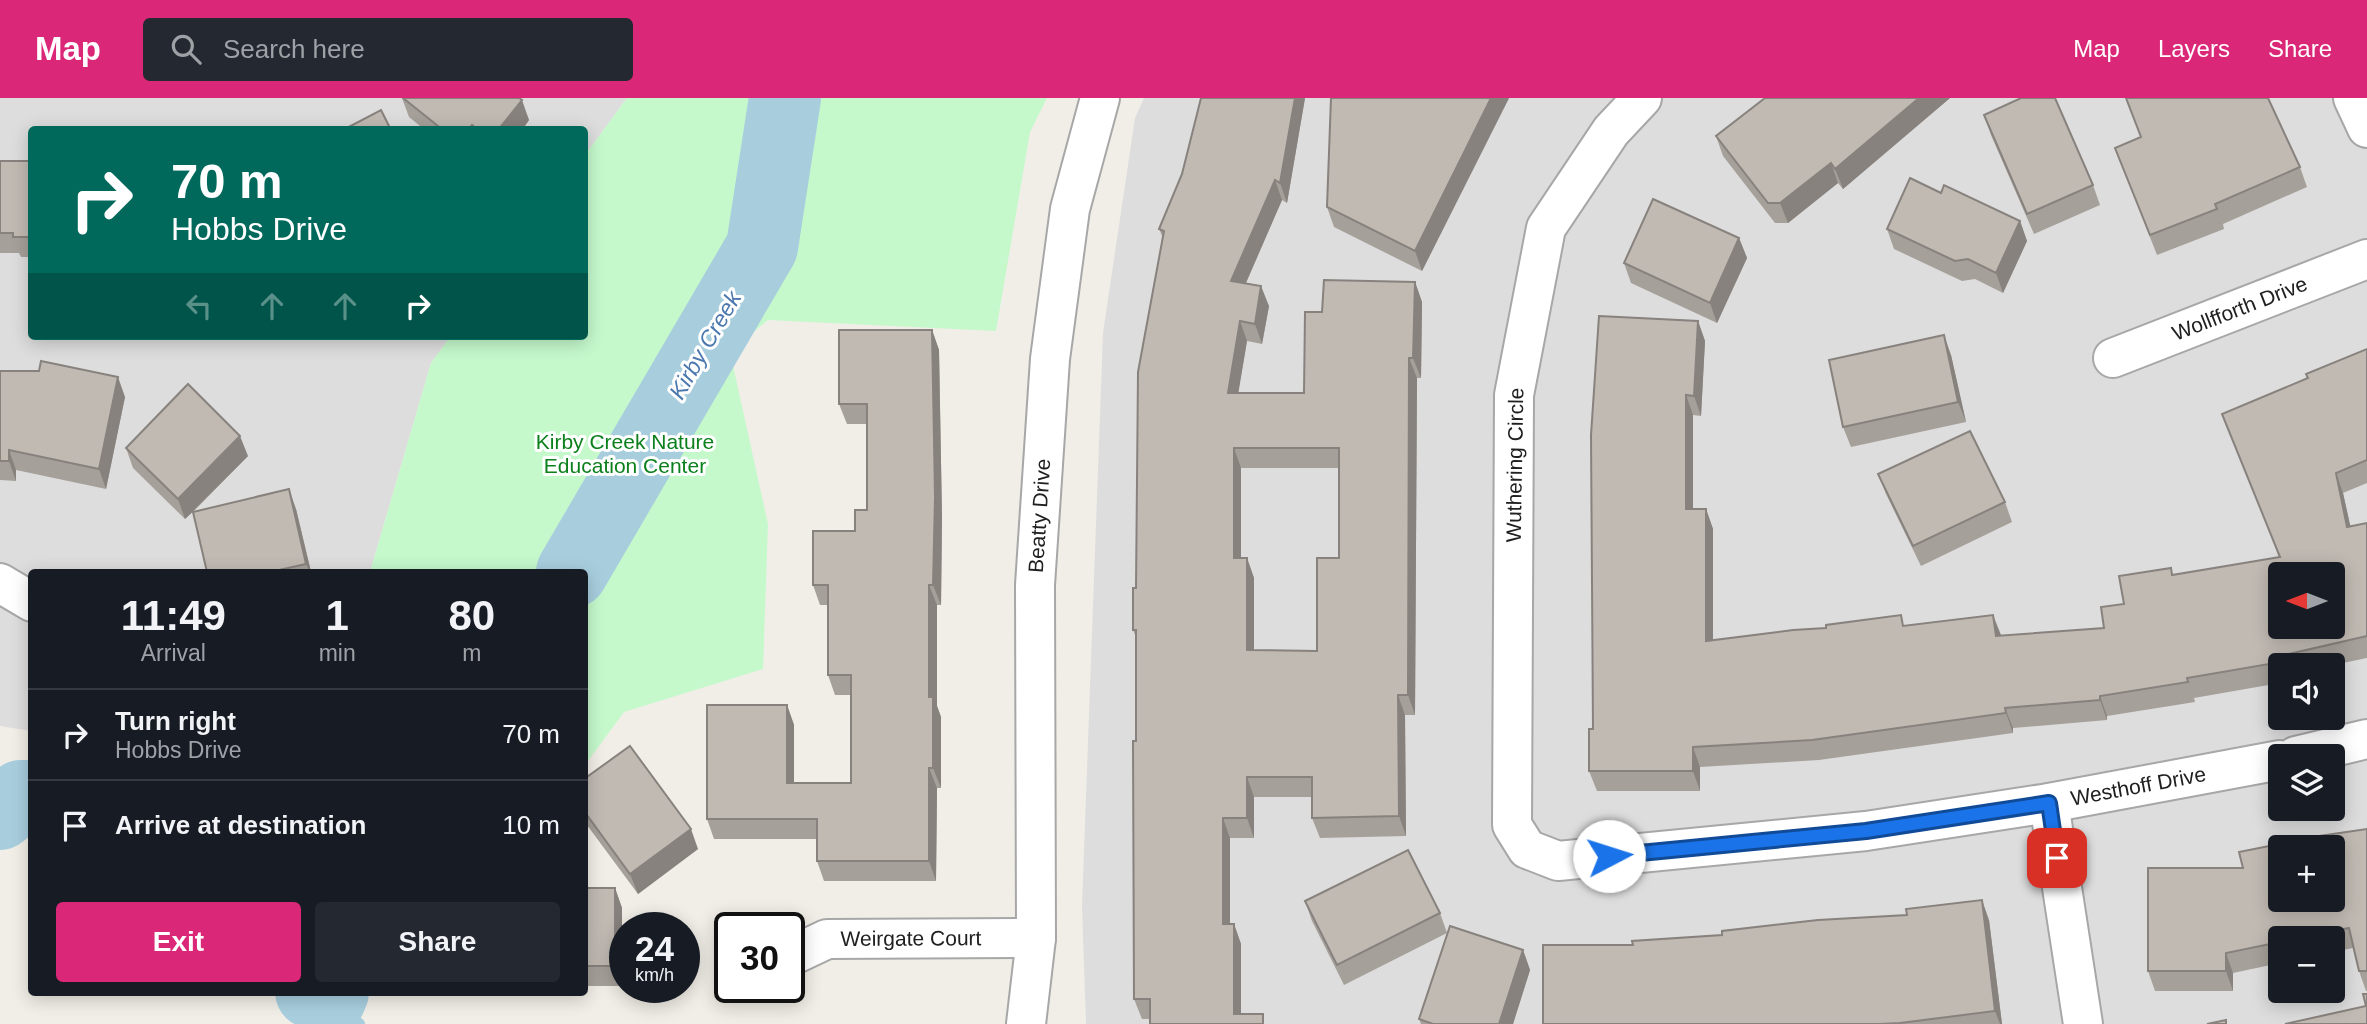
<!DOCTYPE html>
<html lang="en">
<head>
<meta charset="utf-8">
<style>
	:root { --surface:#171b24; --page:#242831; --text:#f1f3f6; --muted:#9ea1a6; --line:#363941; --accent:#db2777 }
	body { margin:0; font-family:Arial,sans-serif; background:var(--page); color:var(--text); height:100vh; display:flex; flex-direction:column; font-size:26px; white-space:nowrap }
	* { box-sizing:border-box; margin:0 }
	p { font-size:23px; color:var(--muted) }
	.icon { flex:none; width:38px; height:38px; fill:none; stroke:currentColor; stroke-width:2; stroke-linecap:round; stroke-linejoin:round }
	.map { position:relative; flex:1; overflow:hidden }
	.details { position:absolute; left:28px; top:471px; width:560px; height:427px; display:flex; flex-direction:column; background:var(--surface); border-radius:7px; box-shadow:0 4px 18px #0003 }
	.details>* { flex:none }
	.hud { position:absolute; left:28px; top:28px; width:560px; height:214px; border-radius:7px; box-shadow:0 4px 18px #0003; background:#00695c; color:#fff; overflow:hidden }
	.needle { width:46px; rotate:270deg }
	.tools { position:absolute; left:2268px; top:464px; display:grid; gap:14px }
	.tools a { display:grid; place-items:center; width:77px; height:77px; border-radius:7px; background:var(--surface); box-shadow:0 4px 18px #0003; font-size:35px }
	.speed { position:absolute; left:609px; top:814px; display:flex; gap:14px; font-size:35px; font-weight:700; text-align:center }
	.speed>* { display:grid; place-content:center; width:91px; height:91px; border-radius:50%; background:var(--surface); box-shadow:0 4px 18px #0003; line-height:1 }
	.speed small { font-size:18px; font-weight:400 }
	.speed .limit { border:4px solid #111; border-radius:10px; background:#fff; color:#111 }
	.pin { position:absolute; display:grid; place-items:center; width:60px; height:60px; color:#fff; margin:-30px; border-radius:14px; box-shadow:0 4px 10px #0006 }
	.me { position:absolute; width:77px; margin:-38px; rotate:85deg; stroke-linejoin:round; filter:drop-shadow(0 0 5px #0008) }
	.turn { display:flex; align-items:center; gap:24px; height:147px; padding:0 28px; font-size:32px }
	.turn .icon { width:91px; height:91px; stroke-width:2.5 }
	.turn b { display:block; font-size:49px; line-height:60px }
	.lanes { display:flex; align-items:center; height:66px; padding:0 28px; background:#0003; justify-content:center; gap:35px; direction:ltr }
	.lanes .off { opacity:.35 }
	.eta { display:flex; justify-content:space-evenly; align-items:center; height:119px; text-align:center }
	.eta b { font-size:42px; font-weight:600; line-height:49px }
	.button { display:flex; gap:14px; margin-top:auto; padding:14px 28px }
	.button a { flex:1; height:80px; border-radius:7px; background:var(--accent); color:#fff; font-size:28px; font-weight:600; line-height:80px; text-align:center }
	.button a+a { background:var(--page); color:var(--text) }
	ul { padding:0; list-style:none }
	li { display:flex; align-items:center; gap:21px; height:91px; padding:0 28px; border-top:2px solid var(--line) }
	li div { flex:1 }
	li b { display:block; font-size:26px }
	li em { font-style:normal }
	header { display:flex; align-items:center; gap:42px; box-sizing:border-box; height:98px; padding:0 35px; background:var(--accent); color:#fff }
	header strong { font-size:33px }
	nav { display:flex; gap:38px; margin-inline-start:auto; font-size:24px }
	.search { width:490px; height:63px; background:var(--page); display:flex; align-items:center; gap:18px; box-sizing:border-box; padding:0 24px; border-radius:7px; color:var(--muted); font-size:26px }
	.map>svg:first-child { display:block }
</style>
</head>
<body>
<header>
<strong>Map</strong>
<div class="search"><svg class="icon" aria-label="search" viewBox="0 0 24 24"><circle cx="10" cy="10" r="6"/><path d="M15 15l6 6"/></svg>Search here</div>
<nav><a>Map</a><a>Layers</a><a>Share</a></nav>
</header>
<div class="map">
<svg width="2367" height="926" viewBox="0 0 2367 926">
	<rect width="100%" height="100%" fill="#f1eee7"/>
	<g fill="#dedddd" fill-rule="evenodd">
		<path d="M0,0h627l-42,57 -1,-25h-552v206h419l-20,27 -61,209h-338l-1,159 -31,-5z"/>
		<path d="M1144,0h1223v926h-1281l-4,-118 21,-573 32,-215zM2280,476h53v52h-53zM2280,567h53v53h-53zM2280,658h53v52h-53zM2280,749h53v53h-53zM2280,840h53v52h-53z"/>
	</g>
	<path fill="#c5f9cc" d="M627,0h420l-17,34 -34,199 -228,-11 -38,32 38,172 -5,145 -139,43 -39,53 -1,-193h-214l61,-209 20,-27h133l1,-181z"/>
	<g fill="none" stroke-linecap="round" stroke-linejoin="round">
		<path stroke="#a8cede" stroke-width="12" d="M330,901l29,25"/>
		<g stroke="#a8cede" stroke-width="72">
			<path d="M572,474l190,-325 23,-149"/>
			<path d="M0,716l21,-18h11"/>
			<path d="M311,894l19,7 3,-7"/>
		</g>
		<defs>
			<g id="minor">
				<path id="s1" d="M1642,0l-31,33 -65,97 -32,167 -2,430 15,24 31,12 308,-30 183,-28 231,-43"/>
				<path d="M2353,0l14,30"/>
				<path id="s2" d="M2113,260l254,-99"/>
				<path d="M0,485l32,19"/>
				<path d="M2296,658l71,-17"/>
				<path d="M2049,705l34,221"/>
				<path id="s3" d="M789,859l38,-18 209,-1"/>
				<path id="s4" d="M1026,926l10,-86 -1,-353 15,-226 20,-150 30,-111"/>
			</g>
		</defs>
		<use href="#minor" stroke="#a7a7a7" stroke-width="42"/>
		<use href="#minor" stroke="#fff" stroke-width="38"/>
	</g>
	<g fill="#a6a09a" fill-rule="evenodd">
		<path d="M402,0h117l10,22 -7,10h-97l-16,-13z"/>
		<path d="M1305,0l-18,105 -5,-3 -36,83 23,23 -7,38 -15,-3 -9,52h66l18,-81 93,-30 7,20 -1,76h-4l-2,337h-10l1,121 -86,2 -8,-20v-21h-58v41h-24v86h4l7,20 -91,75h-8l-8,-20 2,-362 -3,-7 30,-392 -4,-9zM1241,370h98v90l-22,93 -63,-1v-72l-7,-20h-6z"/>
		<path d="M1331,0h178l-87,173 -88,-44 -7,-20z"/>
		<path d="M1950,0l-107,91 -5,-6 -50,40h-13l-52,-67 -7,-20z"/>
		<path d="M1984,17l109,70 7,20 -66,29 -43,-99z"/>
		<path d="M2141,39l159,30 7,20 -84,37 1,5 -67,26 -42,-107z"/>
		<path d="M0,63h32v96h-11l-2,-4h-19z"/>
		<path d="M1941,95l79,28 7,20 -24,52 -28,-14 -13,2 -68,-32 -7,-20z"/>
		<path d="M1739,140l8,20 -30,65 -86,-40 -7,-20z"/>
		<path d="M1698,223l7,20 -4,75 -8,-1v94h13l7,20v111l192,-14 96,10 103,-8 20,-24 50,-29 106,-18 -58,-143 86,-36 59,-29v134l-24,10 7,33 17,-3v135l-34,7h-53v18l-86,15 1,4 -88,14v4l-94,8v5l-194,27 -119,7v24h-103l-8,-20 4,-42z"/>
		<path d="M932,232l7,20 3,167 -1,88h-4v101l4,11v71h-4l-1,93h-112l-7,-20v-22h-103l-7,-20 80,-114 7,20v58h57v-88h-16l-7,-20v-70h-8l-7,-20 42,-54 12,-21v-86h-20l-8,-20z"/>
		<path d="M1951,257l15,67 -115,25 -8,-20z"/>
		<path d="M0,273l125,26 -19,92 -90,-19v11l-16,-1z"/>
		<path d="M126,350l122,8 -55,56 103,-3 15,63h-104l-14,-60 -8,7 -52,-51z"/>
		<path d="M1878,376l127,28 7,20 -91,44 -35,-72z"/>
		<path d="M584,681l114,70 -60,45 -54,-73z"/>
		<path d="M2367,731v162h-1l-7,-20 -6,-23 -20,4v-14h-53v25l-47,10v18h-78l-7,-20 95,-103z"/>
		<path d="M584,790h31l7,20v78h-38z"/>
		<path d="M1305,803l135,12 7,20 -103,52 -32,-64z"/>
		<path d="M1989,822l13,104h-459l90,-79z"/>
		<path d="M1523,852l7,20 -17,54h-92l-2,-5z"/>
	</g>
	<g fill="#87827d">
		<path d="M1295,0h10l-18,105 -7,-20z"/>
		<path d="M1491,0h18l-87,173 -7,-20z"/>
		<path d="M1919,0h31l-107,91 -8,-20z"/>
		<path d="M522,2l7,20 -7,10h-24z"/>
		<path d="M1831,65l7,20 -50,40 -8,-20z"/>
		<path d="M1275,82l7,20 -44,101 -7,-20z"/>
		<path d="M2020,123l7,20 -24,52 -7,-20z"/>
		<path d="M1739,140l8,20 -30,65 -7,-20z"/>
		<path d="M1415,184l7,20 -1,76 -8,-20z"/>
		<path d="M1261,188l8,20 -7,38 -7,-20z"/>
		<path d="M1240,223l7,20 -12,72 -7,-20z"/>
		<path d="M1698,223l7,20 -4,75 -7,-20z"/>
		<path d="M932,232l7,20 3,167 -1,88 -8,-20z"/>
		<path d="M1944,237l7,20 15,67 -8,-20z"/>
		<path d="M1409,260l8,20 -2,337 -7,-20z"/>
		<path d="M118,279l7,20 -19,92 -7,-20z"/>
		<path d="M1686,297l7,20v114l-7,-20z"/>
		<path d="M240,338l8,20 -63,63 -7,-20z"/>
		<path d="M1234,350l7,20v110l-7,-20z"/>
		<path d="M9,352l7,20v11l-7,-20z"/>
		<path d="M2336,375l7,20 12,54 -8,-20z"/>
		<path d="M289,391l7,20 15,63h-1l-4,-8z"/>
		<path d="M1706,411l7,20v132l-7,-20z"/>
		<path d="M1247,460l7,20v92l-7,-20z"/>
		<path d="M929,487l8,20v101l4,11v71l-8,-20 -4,-71z"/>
		<path d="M1993,517l8,20 2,21 -7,-20z"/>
		<path d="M1398,597l7,20 1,121 -7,-20z"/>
		<path d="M2100,598l7,20v4l-7,-20z"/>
		<path d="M787,607l7,20v78l-7,-20z"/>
		<path d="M2005,610l8,20v5l-7,-20z"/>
		<path d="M1693,649l7,20v24l-7,-20z"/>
		<path d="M929,670l8,20 -1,93 -7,-20z"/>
		<path d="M1247,679l7,20v41l-7,-20z"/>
		<path d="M1223,720l7,20v106l-7,-20z"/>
		<path d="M691,731l7,20 -60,45 -8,-20z"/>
		<path d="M615,790l7,20v78l-7,-20z"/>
		<path d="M1982,802l7,20 13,104h-2l-5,-13z"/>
		<path d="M1234,826l7,20v80l-7,-10z"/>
		<path d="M1523,852l7,20 -17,54h-14z"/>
		<path d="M2226,855l7,20v18l-7,-20z"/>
	</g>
	<g fill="#c1bab3" stroke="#87827d" stroke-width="2" fill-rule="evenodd">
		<path d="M403,0h116l3,2 -24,30h-20l-6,-5 -4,5h-25z"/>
		<path d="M1201,0h94l-15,85 -5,-3 -44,101 30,5 -6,38 -15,-3 -12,72h76l1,-81h17l2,-32 91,2 -2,76h-4l-1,337h-10l1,121 -87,2v-41h-65v41h-24v106h11v90h29v10h-113v-25h-16l-1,-258h3v-111h-3v-42h3l2,-216 26,-141 -5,-2 23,-55zM1234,350h105v110h-22v93l-70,-1v-92h-13z"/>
		<path d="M1331,0h160l-76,153 -88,-44z"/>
		<path d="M1765,0h154l-84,71 -4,-6 -51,40h-12l-52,-67z"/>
		<path d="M2021,0h34l38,87 -66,29 -43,-99z"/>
		<path d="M2126,0h142l32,69 -85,37 2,5 -67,26 -35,-87 26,-11z"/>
		<path d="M381,12l10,20h-48z"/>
		<path d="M0,63h32v76h-19v-4h-13z"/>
		<path d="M1910,80l31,15 3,-8 76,36 -24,52 -28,-14 -13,2 -68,-32z"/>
		<path d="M1653,101l86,39 -29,65 -86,-40z"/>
		<path d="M1599,218l99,5 -4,75 -8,-1v114h20v132l87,-11 33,-2v-3l75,-10 2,11 90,-11 3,21 108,-8 -3,-21 23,-3 -5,-28 52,-8 1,7 108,-18 -58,-143 86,-36 -2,-4 61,-25v111l-31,13 11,54 20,-4v113l-87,20 1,6 -94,16 1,4 -88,14v4l-95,8 1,5 -194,27 -119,7v24h-104v-42h4l-2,-294zM2280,476h53v52h-53z"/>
		<path d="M839,232h93l3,167 -2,88h-4v112h4v71h-4v93h-112v-42h-110v-114h80v78h64v-108h-23v-90h-15v-54h42v-21h12v-106h-28z"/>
		<path d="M1944,237l14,67 -115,25 -14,-67z"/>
		<path d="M41,263l77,16 -19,92 -90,-19v11h-9v-90h39z"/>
		<path d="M188,286l52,52 -62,63 -52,-51z"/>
		<path d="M1970,333l35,71 -92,44 -35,-72z"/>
		<path d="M289,391l17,75 -36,8h-63l-14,-60z"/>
		<path d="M630,648l61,83 -61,45 -46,-63v-32z"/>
		<path d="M2367,731v142h-8l-10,-43 -51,10h-18v4l-54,11v18h-78v-103h95l-4,-16 80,-16zM2280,749h53v53h-53z"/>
		<path d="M1408,752l32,63 -103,52 -32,-64z"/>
		<rect x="584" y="790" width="31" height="78"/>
		<path d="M1982,802l13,111 -95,12 -21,1h-336v-79h90l-1,-4 90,-6v-4l96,-11 89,-5 -1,-6z"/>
		<path d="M1450,828l73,24 -24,74h-66l-14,-5z"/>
		<path d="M2363,896h4v30h-82l81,-18z"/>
		<path d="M2226,922v4h-19z"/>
	</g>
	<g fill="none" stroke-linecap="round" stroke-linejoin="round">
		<defs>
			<path id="route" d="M1609,758l257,-25 183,-28 8,55"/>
		</defs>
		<use href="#route" stroke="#114b97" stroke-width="18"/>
		<use href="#route" stroke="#1a73e8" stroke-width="12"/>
	</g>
	<g text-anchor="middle" stroke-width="6" stroke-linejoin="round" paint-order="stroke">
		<g font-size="21" fill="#202020" stroke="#fff">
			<text dy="7" stroke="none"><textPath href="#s2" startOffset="136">Wollfforth Drive</textPath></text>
			<text transform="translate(1515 367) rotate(-89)" y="7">Wuthering Circle</text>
			<text dy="7" stroke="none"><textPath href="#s4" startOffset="509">Beatty Drive</textPath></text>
			<text dy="7" stroke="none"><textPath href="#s1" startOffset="1409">Westhoff Drive</textPath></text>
			<text dy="7" stroke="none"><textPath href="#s3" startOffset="126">Weirgate Court</textPath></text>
		</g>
		<g font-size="21" fill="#0c801d" stroke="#fff">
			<text x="625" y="351">Kirby Creek Nature<tspan x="625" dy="24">Education Center</tspan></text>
		</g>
		<g font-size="23" font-style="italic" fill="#4c78b0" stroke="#fff">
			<text transform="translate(705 247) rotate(-60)" y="8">Kirby Creek</text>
		</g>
	</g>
</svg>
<div class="tools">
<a><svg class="needle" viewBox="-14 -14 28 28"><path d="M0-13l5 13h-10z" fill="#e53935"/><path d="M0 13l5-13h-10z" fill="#9ea1a6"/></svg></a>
<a><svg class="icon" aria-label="sound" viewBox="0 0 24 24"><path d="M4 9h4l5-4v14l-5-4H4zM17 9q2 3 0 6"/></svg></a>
<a><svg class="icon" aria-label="layers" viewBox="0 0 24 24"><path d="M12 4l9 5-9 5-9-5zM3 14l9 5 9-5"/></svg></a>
<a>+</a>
<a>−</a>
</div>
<div class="speed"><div>24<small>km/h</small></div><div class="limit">30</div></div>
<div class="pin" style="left:2057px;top:760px;background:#d93025"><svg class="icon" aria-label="arrive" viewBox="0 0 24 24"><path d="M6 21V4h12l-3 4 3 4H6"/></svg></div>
<svg class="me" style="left:1609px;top:758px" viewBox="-20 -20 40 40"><circle r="19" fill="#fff"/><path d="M0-13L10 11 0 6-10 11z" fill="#1a73e8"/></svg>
<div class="hud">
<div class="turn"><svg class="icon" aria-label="right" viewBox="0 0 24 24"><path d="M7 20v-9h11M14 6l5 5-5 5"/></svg><div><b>70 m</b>Hobbs Drive</div></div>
<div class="lanes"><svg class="icon off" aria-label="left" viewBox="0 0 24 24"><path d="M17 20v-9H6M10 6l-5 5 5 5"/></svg><svg class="icon off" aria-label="ahead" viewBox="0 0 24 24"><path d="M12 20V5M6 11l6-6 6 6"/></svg><svg class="icon off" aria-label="ahead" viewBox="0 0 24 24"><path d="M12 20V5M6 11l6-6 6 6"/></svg><svg class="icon" aria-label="right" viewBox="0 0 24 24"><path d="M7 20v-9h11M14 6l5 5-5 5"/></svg></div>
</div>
<section class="details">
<div class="eta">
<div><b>11:49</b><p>Arrival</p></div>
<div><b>1</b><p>min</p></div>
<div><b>80</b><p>m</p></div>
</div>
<ul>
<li><svg class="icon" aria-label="right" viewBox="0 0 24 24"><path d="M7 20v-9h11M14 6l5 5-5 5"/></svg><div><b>Turn right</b><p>Hobbs Drive</p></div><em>70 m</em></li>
<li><svg class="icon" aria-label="arrive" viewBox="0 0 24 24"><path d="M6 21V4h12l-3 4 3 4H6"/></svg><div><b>Arrive at destination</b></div><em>10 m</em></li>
</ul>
<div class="button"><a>Exit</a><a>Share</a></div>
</section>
</div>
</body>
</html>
